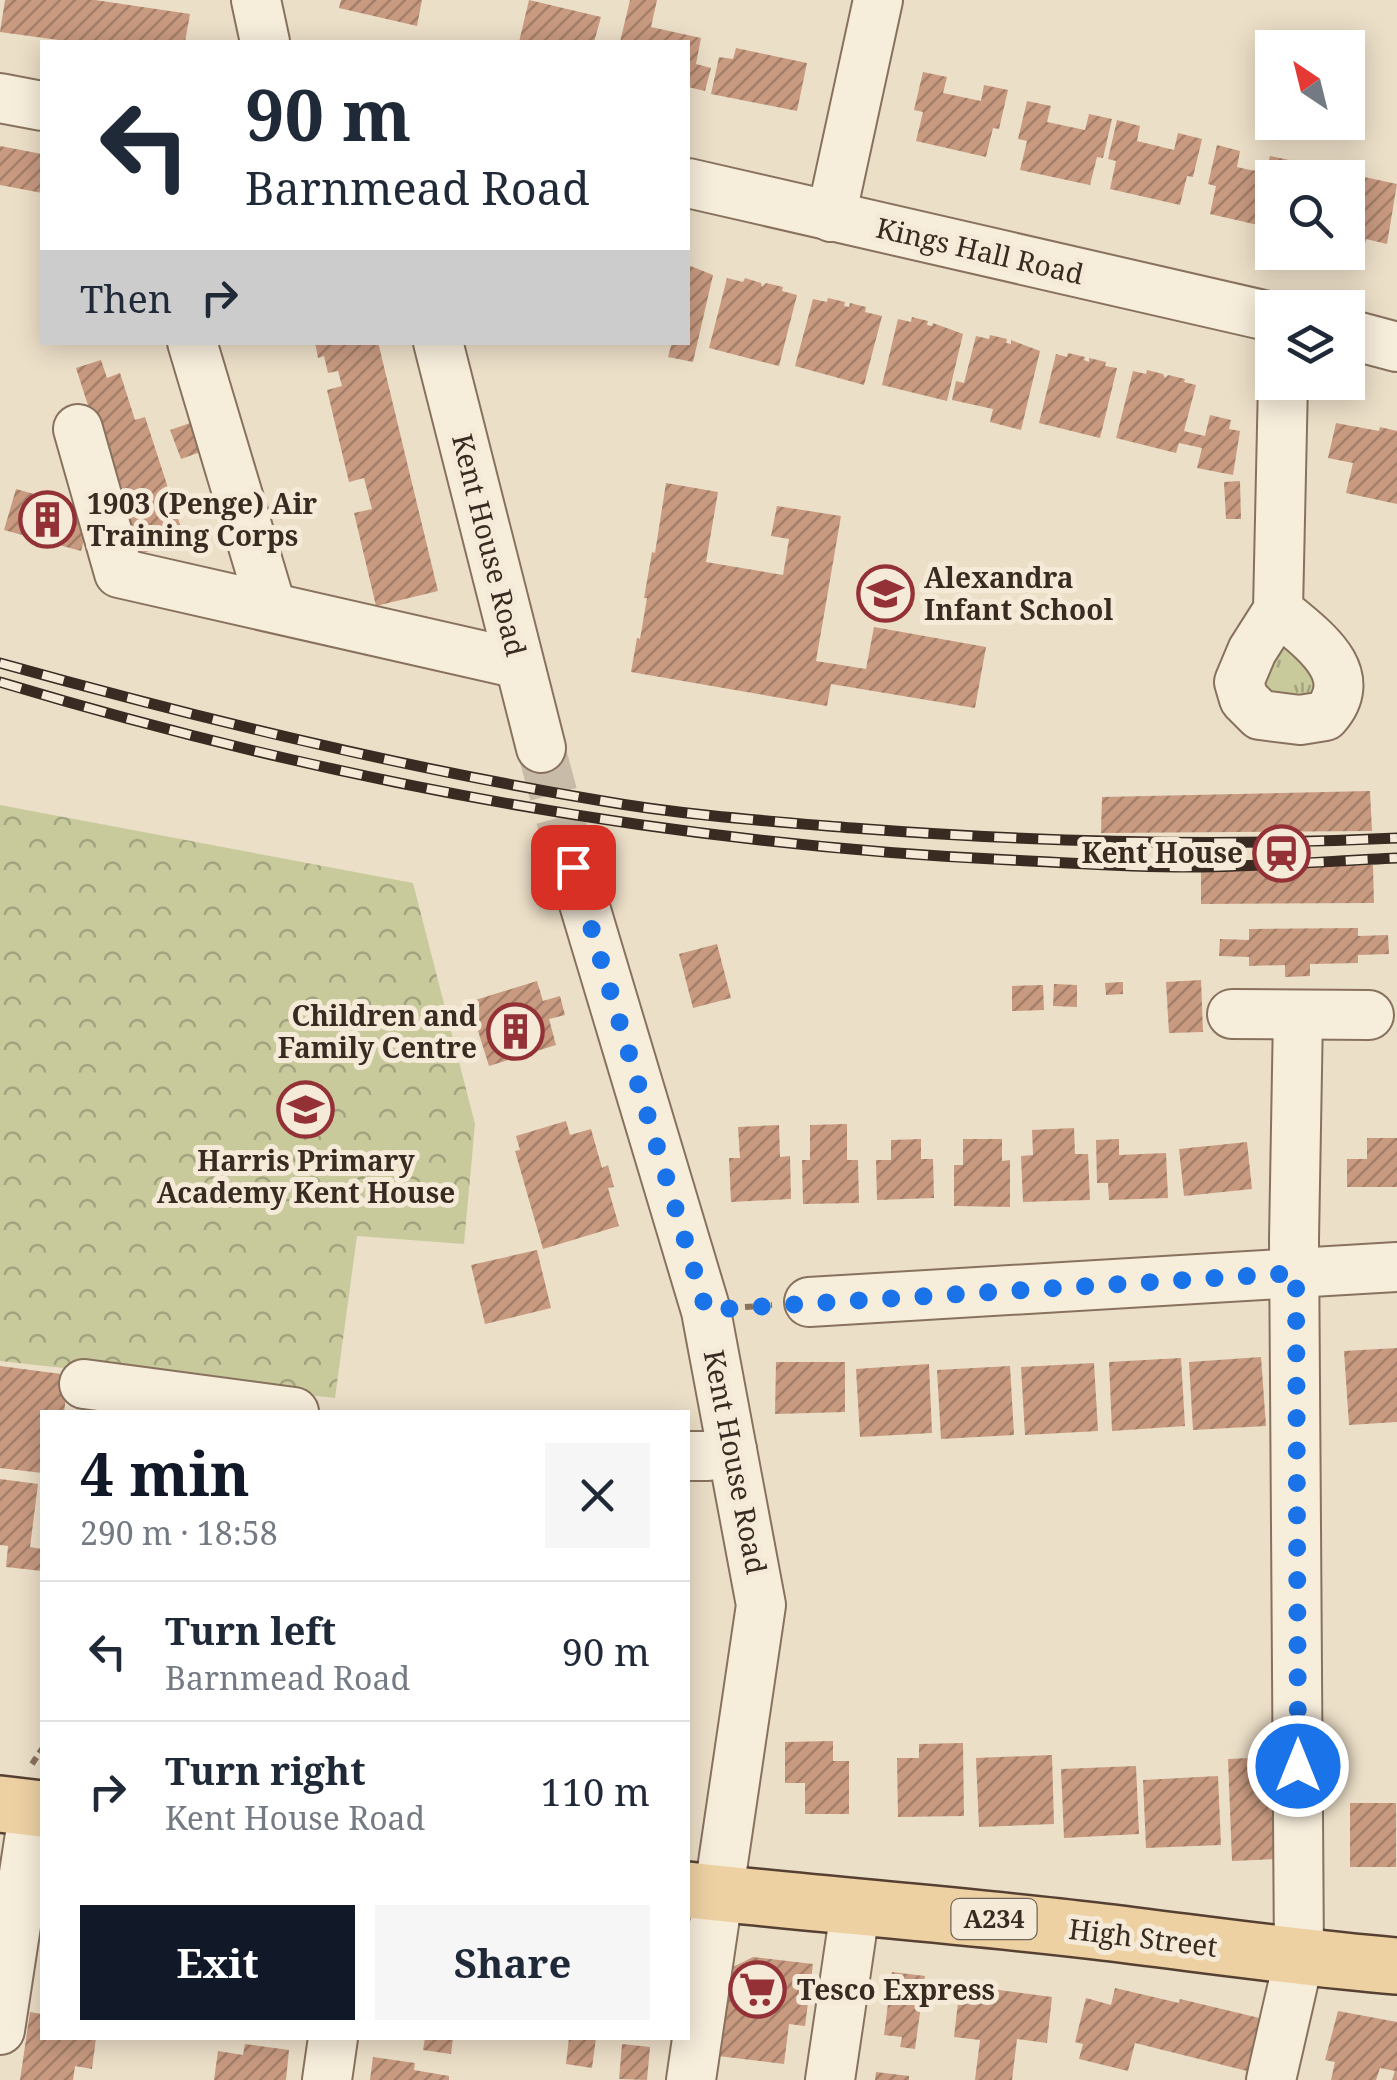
<!DOCTYPE html>
<html lang="en">
<head>
<meta charset="utf-8">
<style>
	:root { --surface:#fff; --page:#f6f6f7; --text:#1f2937; --muted:#747a83; --line:#e0e1e3; --accent:#111827 }
	body { margin:0; font-family:"Noto Serif",serif; background:var(--page); color:var(--text); height:100vh; display:flex; flex-direction:column; font-size:38px; white-space:nowrap }
	* { box-sizing:border-box; margin:0 }
	p { font-size:32px; color:var(--muted) }
	.icon { flex:none; width:55px; height:55px; fill:none; stroke:currentColor; stroke-width:2; stroke-linecap:round; stroke-linejoin:round }
	.map { position:relative; flex:1; overflow:hidden }
	.sheet { position:absolute; left:40px; top:1410px; width:650px; height:630px; display:flex; flex-direction:column; background:var(--surface); border-radius:0px; box-shadow:0 5px 25px #0003 }
	.sheet>* { flex:none }
	.banner { position:absolute; left:40px; top:40px; width:650px; height:305px; border-radius:0px; box-shadow:0 5px 25px #0003; background:#fff; color:var(--text); overflow:hidden }
	.needle { width:65px; rotate:325deg }
	.buttons { position:absolute; left:1255px; top:30px; display:grid; gap:20px }
	.buttons a { display:grid; place-items:center; width:110px; height:110px; border-radius:0px; background:var(--surface); box-shadow:0 5px 25px #0003; font-size:50px }
	.pin { position:absolute; display:grid; place-items:center; width:85px; height:85px; color:#fff; margin:-42px; border-radius:20px; box-shadow:0 5px 15px #0006 }
	.me { position:absolute; width:110px; margin:-55px; rotate:0deg; stroke-linejoin:round; filter:drop-shadow(0 0 8px #0008) }
	.turn { display:flex; align-items:center; gap:35px; height:210px; padding:0 40px; font-size:45px }
	.turn .icon { width:130px; height:130px; stroke-width:2.5 }
	.turn b { display:block; font-size:70px; line-height:85px }
	.then { display:flex; align-items:center; height:95px; padding:0 40px; background:#0003; gap:20px; font-size:38px }
	.round { display:grid; place-items:center; flex:none; width:105px; height:105px; border-radius:0px; background:var(--page) }
	.overview { display:flex; align-items:center; justify-content:space-between; height:170px; padding:0 40px }
	h1 { font-size:60px; font-weight:700; line-height:75px; color:var(--accent) }
	.button { display:flex; gap:20px; margin-top:auto; padding:20px 40px }
	.button a { flex:1; height:115px; border-radius:0px; background:var(--accent); color:#fff; font-size:40px; font-weight:700; line-height:115px; text-align:center }
	.button a+a { background:var(--page); color:var(--text) }
	ul { padding:0; list-style:none }
	li { display:flex; align-items:center; gap:30px; height:140px; padding:0 40px; border-top:2px solid var(--line) }
	li div { flex:1 }
	li b { display:block; font-size:38px }
	li em { font-style:normal }
	.map>svg:first-child { display:block }
</style>
</head>
<body>
<div class="map">
<svg width="1397" height="2080" viewBox="0 0 1397 2080">
	<defs>
		<pattern id="grass-tufts" width="24" height="20" patternUnits="userSpaceOnUse" patternTransform="scale(2.5)"><rect width="24" height="20" fill="#c8ca9c"/><path d="M3 7l-1-3M5 7V3M7 7l1-3M15 17l-1-3M17 17v-4M19 17l1-3" fill="none" stroke="#a3a47f"/></pattern>
		<pattern id="park-crowns" width="20" height="18" patternUnits="userSpaceOnUse" patternTransform="scale(2.5)"><rect width="20" height="18" fill="#c8ca9c"/><path d="M2 6a3 3 0 1 1 6 0M12 15a3 3 0 1 1 6 0" fill="none" stroke="#a3a47f"/></pattern>
		<pattern id="building-hatch" width="6" height="6" patternUnits="userSpaceOnUse" patternTransform="scale(2.5)"><rect width="6" height="6" fill="#c89a80"/><path d="M-1 1l2-2M0 6l6-6M5 7l2-2" fill="none" stroke="#a37e68"/></pattern>
	</defs>
	<rect width="100%" height="100%" fill="#ecdfc8"/>
	<path fill="url(#grass-tufts)" d="M1282,649l25,2 15,44 -19,16 -42,-20 2,-25z"/>
	<path fill="url(#park-crowns)" d="M0,805l413,78 62,241 -11,120 -107,-8 -22,162 -335,-37z"/>
	<g fill="url(#building-hatch)">
		<path d="M5,0h90l95,14 -5,28h-112l-73,-10z"/>
		<path d="M341,0h81l-5,26 -78,-18z"/>
		<path d="M529,0l72,17 -7,25h-75z"/>
		<path d="M630,0h27l-6,27 50,11 -5,26 15,4 -6,23 -17,-4v-45h-68z"/>
		<path d="M736,48l71,15 -10,48 -86,-17 8,-37 14,2z"/>
		<path d="M923,72l24,5 -4,16 38,8 3,-16 24,5 -9,39 -6,-1 -7,29 -70,-16 7,-29 -9,-2z"/>
		<path d="M1027,101l24,5 -4,16 38,8 4,-16 23,5 -9,39 -6,-1 -7,28 -70,-15 7,-29 -9,-2z"/>
		<path d="M1117,120l23,6 -3,15 37,9 4,-17 24,6 -9,38 -6,-1 -7,29 -70,-16 6,-28 -8,-2z"/>
		<path d="M1217,145l23,6 -3,16 13,3 16,2 4,-16 24,5 -4,17h-18l-1,50 -61,-14 6,-28 -8,-2z"/>
		<path d="M0,146l42,8v39l-42,-8z"/>
		<path d="M1322,168l75,16 -10,60 -21,-5 -1,5 -17,-4v-62h-28z"/>
		<path d="M688,265l25,10 -20,87 -25,-5 4,-15h16z"/>
		<path d="M727,278l16,4 2,-4 16,5 1,4 4,-4 17,4 -1,4 15,4 -18,71 -70,-18z"/>
		<path d="M828,298l17,4 -1,4 5,1 1,-4 16,4 -1,5 17,4 -18,69 -69,-19 18,-67 14,3z"/>
		<path d="M912,317l16,4 -1,4 5,1 1,-3 30,11 -16,67 -65,-16 16,-66 13,3z"/>
		<path d="M990,335l17,4 -1,4 5,1v-4l29,11 -19,79 -31,-8 3,-13 -41,-9 4,-19 8,2 12,-47 13,3z"/>
		<path d="M315,342h63l60,249 -62,15 -22,-93 18,-4 -8,-31 -15,4 -22,-92 15,-4 -4,-15 -10,2 -4,-17 -6,2z"/>
		<path d="M1068,353l17,4 -1,3 5,2v-4l17,4 -1,4 12,2 -17,70 -61,-15 17,-69 11,3z"/>
		<path d="M101,360l6,18 13,-5 15,47 10,-3 40,123 -49,15 -60,-187z"/>
		<path d="M1147,370l16,4 2,4 3,-3 17,4 -1,3 12,3 -12,46 21,5 5,-21 21,5 -2,9 11,2 -7,44 -36,-7 5,-20 -23,-5 -3,10 -60,-15 17,-67 13,3z"/>
		<path d="M199,420l10,29 -28,10 -11,-29z"/>
		<path d="M1336,423l43,8 1,-4 17,4v73l-51,-11 7,-30 -25,-5z"/>
		<path d="M1240,481l1,38h-15l-2,-37z"/>
		<path d="M666,483l52,9 -12,70 77,13 6,-36 -18,-3 6,-30 64,10 -25,145 50,8 8,-42 112,20 -11,61 -144,-24 -4,22 -196,-34 6,-34 3,1 7,-41h-3l8,-46 3,1z"/>
		<path d="M16,489l76,21 -11,41 -77,-21z"/>
		<path d="M1370,791l2,40 -271,2 1,-36z"/>
		<path d="M1373,865l1,38 -173,1v-37z"/>
		<path d="M1358,928v8l30,-1 1,19 -31,1v8l-48,1v12l-25,1v-12l-36,1v-9l-30,-1 1,-17 29,1v-11z"/>
		<path d="M717,944l14,54 -38,10 -14,-54z"/>
		<path d="M1201,980l2,52 -34,1 -3,-51z"/>
		<path d="M537,981l6,20 17,-5 5,19 -16,4 7,26 -67,21 -20,-64z"/>
		<path d="M1123,982v12l-17,1 -1,-12z"/>
		<path d="M1054,984l23,1v22l-24,-1z"/>
		<path d="M1043,985l1,25 -32,1v-25z"/>
		<path d="M566,1121l4,14 21,-6 11,39 6,-3 6,22 -6,1 11,38 -76,23 -28,-98 5,-1 -4,-14z"/>
		<path d="M847,1124v36h11l1,43 -56,1 -1,-44h8v-35z"/>
		<path d="M779,1125l1,32 10,-1 1,43 -60,3 -2,-44h11l-2,-31z"/>
		<path d="M1074,1128l1,26h13l2,46 -67,2 -2,-46 12,-1 -1,-25z"/>
		<path d="M1367,1138h30v49h-50v-28h20z"/>
		<path d="M921,1139v20h12l1,39 -57,2 -1,-40h15v-20z"/>
		<path d="M963,1139h39v22l8,-1v47l-56,-1v-41h9z"/>
		<path d="M1119,1139v16l47,-2 2,45 -59,2 -1,-17h-11l-1,-43z"/>
		<path d="M1247,1142l5,47 -68,7 -5,-47z"/>
		<path d="M537,1250l14,58 -66,16 -14,-59z"/>
		<path d="M1397,1348v74l-48,3 -5,-74z"/>
		<path d="M1261,1357l5,69 -73,4 -4,-68z"/>
		<path d="M1181,1358l4,68 -73,5 -3,-69z"/>
		<path d="M776,1362h69v50l-70,2z"/>
		<path d="M1094,1363l4,68 -73,4 -4,-68z"/>
		<path d="M929,1364l3,69 -72,4 -4,-68z"/>
		<path d="M0,1366l69,9 -5,37h-22v61l-42,-5z"/>
		<path d="M1010,1366l4,69 -73,4 -4,-69z"/>
		<path d="M0,1479l38,5 -8,63 12,2v22l-36,-4 2,-21 -8,-1z"/>
		<path d="M833,1741v20h16v53h-44v-31h-20v-41z"/>
		<path d="M963,1743l1,73 -66,1 -1,-59h22v-14z"/>
		<path d="M1052,1755l2,69 -75,3 -3,-69z"/>
		<path d="M1273,1757l4,102 -45,2 -4,-102z"/>
		<path d="M1136,1766l3,68 -75,4 -3,-69z"/>
		<path d="M1218,1776l3,69 -75,3 -3,-68z"/>
		<rect x="1350" y="1803" width="46" height="64"/>
		<path d="M753,1957l60,7 -8,62 -16,-2 -5,40 -66,-8 11,-87z"/>
		<path d="M892,1972l33,4 -10,73 -15,-2 2,-10 -18,-2z"/>
		<path d="M960,1985l92,12 -5,46 -30,-4 -5,41h-37l5,-40 -26,-3z"/>
		<path d="M1115,1988l64,15 1,-4 92,22 -13,53 -124,-31 -7,28 -49,-12 4,-15 -8,-2 11,-44 25,7z"/>
		<path d="M1338,2011l59,11v58h-5l3,-9 -15,-3 -4,12h-45l4,-18 -10,-2z"/>
		<path d="M30,2012l12,2v24h54l-4,31 -17,-3 -2,14h-53z"/>
		<path d="M425,2038h28l-2,16 -28,-4z"/>
		<path d="M569,2038h27l-4,30 -26,-4z"/>
		<path d="M245,2044l44,6 -3,30h-72l4,-29 25,4z"/>
		<path d="M622,2044l28,3 -3,33 -28,-1z"/>
		<path d="M373,2057l42,6 -1,7 35,6v4h-79z"/>
		<path d="M876,2072l33,4v4h-34z"/>
	</g>
	<g fill="none" stroke-linecap="round" stroke-linejoin="round">
		<path stroke="#c8bba7" stroke-width="48" stroke-dasharray="48 24" stroke-linecap="butt" d="M541,748l32,119"/>
		<defs>
			<g id="minor">
				<path d="M256,0l9,42"/>
				<path d="M0,98l42,8"/>
				<path d="M688,183l584,134"/>
				<path d="M831,217l47,-217"/>
				<path d="M1348,334l49,13"/>
				<path d="M192,342l79,264"/>
				<path d="M438,342l103,406"/>
				<path d="M78,429l41,144 400,91"/>
				<path d="M1278,610c31,27 86,62 47,106l-25,4 -40,-5 -16,-16 -5,-17 13,-31 26,-41 5,-228"/>
				<path d="M573,867l133,444 55,294 -70,475"/>
				<path d="M1232,1014l137,1"/>
				<path d="M809,1302l588,-35"/>
				<path d="M84,1384l210,28"/>
				<path d="M688,1456h20l24,-6"/>
				<path d="M0,2030l34,-222"/>
				<path d="M327,2080l6,-42"/>
				<path d="M830,2080l26,-176"/>
				<path d="M1271,2080l28,-122 -5,-718 4,-225"/>
			</g>
			<g id="major">
				<path d="M0,1804l42,5"/>
				<path d="M688,1890c135,15 272,25 407,41 101,12 201,27 302,35"/>
			</g>
		</defs>
		<use href="#minor" stroke="#88725e" stroke-width="52"/>
		<use href="#major" stroke="#564032" stroke-width="60"/>
		<g stroke="#88725e" stroke-width="6" stroke-dasharray="8 5" stroke-linecap="butt">
			<path d="M745,1307l27,-2"/>
			<path d="M32,1764l10,-15"/>
		</g>
		<use href="#minor" stroke="#f7eddb" stroke-width="48"/>
		<use href="#major" stroke="#edd1a3" stroke-width="55"/>
		<defs>
			<g id="rail">
				<path d="M0,663c197,55 395,103 597,137 84,15 171,21 256,28 181,14 362,19 544,10"/>
				<path d="M0,682c328,99 669,162 1011,178 63,3 127,8 189,7 66,-1 132,-6 197,-9"/>
			</g>
		</defs>
		<use href="#rail" stroke="#392b21" stroke-width="11"/>
		<use href="#rail" stroke="#f4ead7" stroke-width="8" stroke-dasharray="22" stroke-linecap="butt"/>
	</g>
	<g fill="none" stroke-linecap="round" stroke-linejoin="round">
		<path stroke="#1a73e8" stroke-width="18" stroke-dasharray="0 32.4" d="M573,867l133,443 590,-37 2,493"/>
	</g>
	<defs>
		<symbol id="building-ring" viewBox="-11 -11 22 22"><circle r="9.5" fill="#f4ead7" stroke="#933137" stroke-width="1.5"/><path d="M-4-6H4V6H1V3H-1V6H-4ZM-2.5-4.3h1.7v1.8h-1.7ZM.8-4.3h1.7v1.8H.8ZM-2.5-1h1.7V.8h-1.7ZM.8-1h1.7V.8H.8Z" fill="#933137"/></symbol>
		<symbol id="school-ring" viewBox="-11 -11 22 22"><circle r="9.5" fill="#f4ead7" stroke="#933137" stroke-width="1.5"/><path d="M0-5L7-2L0 1L-7-2ZM-4 1L0 2.5L4 1V4Q0 6-4 4Z" fill="#933137"/></symbol>
		<symbol id="station-ring" viewBox="-11 -11 22 22"><circle r="9.5" fill="#f4ead7" stroke="#933137" stroke-width="1.5"/><path d="M-3-6H3Q5-6 5-4V2Q5 4 3 4L4.5 6H3L1.5 4h-3L-3 6H-4.5L-3 4Q-5 4-5 2V-4Q-5-6-3-6ZM-3.5-4v3h7v-3ZM-3.5 1v1.5H-2V1ZM2 1v1.5H3.5V1Z" fill="#933137"/></symbol>
		<symbol id="supermarket-ring" viewBox="-11 -11 22 22"><circle r="9.5" fill="#f4ead7" stroke="#933137" stroke-width="1.5"/><path d="M-6-5.5h2.5l.6 2H6L4.5 2H-2.5L-4.4-4H-6ZM-1.5 3.2a1.3 1.3 0 1 0 .1 0ZM3 3.2a1.3 1.3 0 1 0 .1 0Z" fill="#933137"/></symbol>
	</defs>
	<g fill-rule="evenodd">
		<use href="#building-ring" x="16" y="488" width="63" height="63"/>
		<use href="#school-ring" x="854" y="562" width="63" height="63"/>
		<use href="#station-ring" x="1250" y="822" width="63" height="63"/>
		<use href="#building-ring" x="484" y="1000" width="63" height="63"/>
		<use href="#school-ring" x="274" y="1078" width="63" height="63"/>
		<use href="#supermarket-ring" x="726" y="1958" width="63" height="63"/>
	</g>
	<g text-anchor="middle" stroke-width="10" stroke-linejoin="round" paint-order="stroke">
		<rect fill="#f4ead7" stroke="#716458" stroke-width="2.5" x="951.5" y="1899" width="85" height="40" rx="8"/>
		<g font-size="25" font-weight="bold" fill="#392b21">
			<text x="994" y="1928">A234</text>
		</g>
		<g font-size="28" fill="#392b21" stroke="#f4ead7">
			<text transform="translate(980 251) rotate(13)" y="10">Kings Hall Road</text>
			<text transform="translate(489 545) rotate(76)" y="10">Kent House Road</text>
			<text transform="translate(735 1462) rotate(79)" y="10">Kent House Road</text>
			<text transform="translate(1143 1938) rotate(7)" y="10">High Street</text>
		</g>
		<g font-size="28" font-weight="bold" fill="#392b21" stroke="#f4ead7" text-anchor="start">
			<text x="87" y="514">1903 (Penge) Air<tspan x="87" dy="32">Training Corps</tspan></text>
			<text x="924" y="588">Alexandra<tspan x="924" dy="32">Infant School</tspan></text>
			<text x="1243" y="863" text-anchor="end">Kent House</text>
			<text x="477" y="1026" text-anchor="end">Children and<tspan x="477" dy="32">Family Centre</tspan></text>
			<text x="306" y="1171" text-anchor="middle">Harris Primary<tspan x="306" dy="32">Academy Kent House</tspan></text>
			<text x="797" y="2000">Tesco Express</text>
		</g>
	</g>
</svg>
<div class="buttons">
<a><svg class="needle" viewBox="-14 -14 28 28"><path d="M0-13l5 13h-10z" fill="#e53935"/><path d="M0 13l5-13h-10z" fill="#747a83"/></svg></a>
<a><svg class="icon" aria-label="search" viewBox="0 0 24 24"><circle cx="10" cy="10" r="6"/><path d="M15 15l6 6"/></svg></a>
<a><svg class="icon" aria-label="layers" viewBox="0 0 24 24"><path d="M12 4l9 5-9 5-9-5zM3 14l9 5 9-5"/></svg></a>
</div>
<div class="pin" style="left:573px;top:867px;background:#d93025"><svg class="icon" aria-label="arrive" viewBox="0 0 24 24"><path d="M6 21V4h12l-3 4 3 4H6"/></svg></div>
<svg class="me" style="left:1298px;top:1766px" viewBox="-20 -20 40 40"><circle r="17" fill="#1a73e8" stroke="#fff" stroke-width="3"/><path d="M0-11L8 9 0 5-8 9z" fill="#fff"/></svg>
<div class="banner">
<div class="turn"><svg class="icon" aria-label="left" viewBox="0 0 24 24"><path d="M17 20v-9H6M10 6l-5 5 5 5"/></svg><div><b>90 m</b>Barnmead Road</div></div>
<div class="then">Then<svg class="icon" aria-label="right" viewBox="0 0 24 24"><path d="M7 20v-9h11M14 6l5 5-5 5"/></svg></div>
</div>
<section class="sheet">
<div class="overview"><div><h1>4 min</h1><p>290 m · 18:58</p></div><a class="round"><svg class="icon" aria-label="close" viewBox="0 0 24 24"><path d="M6 6l12 12M18 6L6 18"/></svg></a></div>
<ul>
<li><svg class="icon" aria-label="left" viewBox="0 0 24 24"><path d="M17 20v-9H6M10 6l-5 5 5 5"/></svg><div><b>Turn left</b><p>Barnmead Road</p></div><em>90 m</em></li>
<li><svg class="icon" aria-label="right" viewBox="0 0 24 24"><path d="M7 20v-9h11M14 6l5 5-5 5"/></svg><div><b>Turn right</b><p>Kent House Road</p></div><em>110 m</em></li>
</ul>
<div class="button"><a>Exit</a><a>Share</a></div>
</section>
</div>
</body>
</html>
